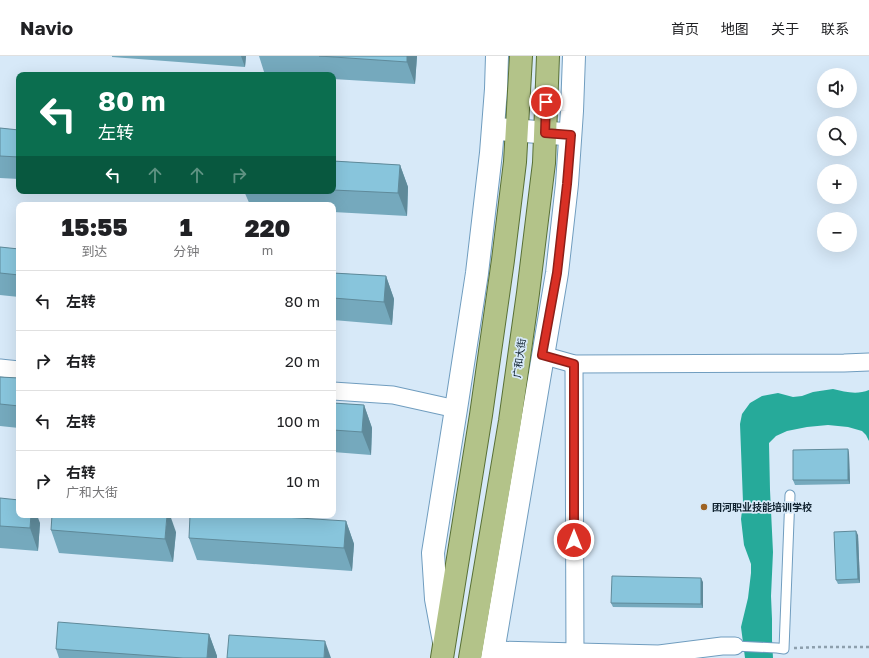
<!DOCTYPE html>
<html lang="zh">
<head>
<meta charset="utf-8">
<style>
	:root { --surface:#fff; --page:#f6f6f6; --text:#202124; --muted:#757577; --line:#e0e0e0 }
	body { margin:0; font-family:"Golos Text","Noto Sans SC",sans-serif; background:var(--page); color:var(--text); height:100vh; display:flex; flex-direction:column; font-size:15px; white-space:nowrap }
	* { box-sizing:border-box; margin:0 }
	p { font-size:13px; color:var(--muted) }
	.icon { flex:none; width:22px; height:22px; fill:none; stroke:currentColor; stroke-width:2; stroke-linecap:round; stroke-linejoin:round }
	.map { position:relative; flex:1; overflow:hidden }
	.drawer { position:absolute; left:16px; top:146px; width:320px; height:316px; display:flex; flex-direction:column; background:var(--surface); border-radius:8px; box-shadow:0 4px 16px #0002 }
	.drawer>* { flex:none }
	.hud { position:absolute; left:16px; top:16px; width:320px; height:122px; border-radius:8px; box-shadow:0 4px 16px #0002; background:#0b6e4f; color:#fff; overflow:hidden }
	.tools { position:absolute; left:817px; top:12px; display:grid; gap:8px }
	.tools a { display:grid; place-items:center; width:40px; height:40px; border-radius:50%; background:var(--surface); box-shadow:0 4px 16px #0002; font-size:20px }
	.pin { position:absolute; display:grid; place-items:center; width:34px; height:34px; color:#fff; margin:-17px; border:2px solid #fff; border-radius:50%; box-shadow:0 1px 4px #0007 }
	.me { position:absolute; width:44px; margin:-22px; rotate:0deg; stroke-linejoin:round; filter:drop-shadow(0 0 3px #0008) }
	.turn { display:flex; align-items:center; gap:14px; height:84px; padding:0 16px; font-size:18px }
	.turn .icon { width:52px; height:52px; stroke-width:2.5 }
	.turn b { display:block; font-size:28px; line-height:34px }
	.lanes { display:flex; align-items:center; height:38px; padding:0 16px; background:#0003; justify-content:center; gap:20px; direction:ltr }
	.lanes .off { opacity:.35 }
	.eta { display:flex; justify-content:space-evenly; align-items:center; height:68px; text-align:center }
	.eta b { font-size:24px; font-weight:800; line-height:28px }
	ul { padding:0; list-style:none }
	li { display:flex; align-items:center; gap:12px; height:60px; padding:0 16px; border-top:1px solid var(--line) }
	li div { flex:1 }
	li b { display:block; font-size:15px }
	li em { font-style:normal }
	header { display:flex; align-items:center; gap:24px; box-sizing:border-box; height:56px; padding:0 20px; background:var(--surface); border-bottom:1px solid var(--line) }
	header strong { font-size:19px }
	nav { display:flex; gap:22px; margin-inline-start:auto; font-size:14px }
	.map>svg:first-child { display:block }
</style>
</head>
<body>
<header>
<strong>Navio</strong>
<nav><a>首页</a><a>地图</a><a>关于</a><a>联系</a></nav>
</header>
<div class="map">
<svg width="869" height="602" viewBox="0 0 869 602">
	<rect width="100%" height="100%" fill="#d7e9f8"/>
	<path fill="#26aa9a" d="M833,333c12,3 24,6 36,1v51l-3,-6 -4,-4 -14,-4 -20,-2 -21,2 -20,4 -11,5 -7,7 1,47 3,62 -2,44 1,23v21l1,18h-28l-4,-31 7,-29 3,-25v-9l-7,-19 -3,-26 2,-17 -3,-78 2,-10 8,-11 12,-7 16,-3 15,4 9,-1 11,-4z"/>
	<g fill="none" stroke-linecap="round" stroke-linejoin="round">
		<defs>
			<path id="service" d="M735,590l42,2 7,1 6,-154"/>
			<g id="minor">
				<path d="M542,299l32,9 270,-1 25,-1"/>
				<path d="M574,308l1,294"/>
				<path d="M0,312l19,2"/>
				<path d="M333,335l60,4 63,14"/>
				<path d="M493,594l166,4 63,-8h13"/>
			</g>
			<g id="tertiary">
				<path d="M498,73l66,5"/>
				<path d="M444,586l-8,-43 -3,-46 23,-144 21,-136 14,-120 5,-64 1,-33"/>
				<path d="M492,602l65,-385 10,-89 5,-73 2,-55"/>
			</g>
			<g id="primary">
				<path d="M442,602l39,-243 22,-155 12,-98 6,-106"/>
				<path d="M470,602l40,-237 18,-128 16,-130 4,-107"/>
			</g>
		</defs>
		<use href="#service" stroke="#709dbf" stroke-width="11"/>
		<use href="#minor" stroke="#709dbf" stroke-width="19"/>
		<use href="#tertiary" stroke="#709dbf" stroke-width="24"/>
		<use href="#primary" stroke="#597035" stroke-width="24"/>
		<path stroke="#8d9fad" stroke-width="2.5" stroke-dasharray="3 3" stroke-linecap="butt" d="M794,592l26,-1h49"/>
		<use href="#service" stroke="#fff" stroke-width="9"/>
		<use href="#minor" stroke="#fff" stroke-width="17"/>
		<use href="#tertiary" stroke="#fff" stroke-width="22"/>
		<use href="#primary" stroke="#b3c389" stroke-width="22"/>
	</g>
	<g fill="#75a9bd">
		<path d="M112,0h134l-1,11 -133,-10z"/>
		<path d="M259,0h158l-2,28 -82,-5v-4h-68z"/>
		<path d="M0,72l19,2v49l-19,-1z"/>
		<path d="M333,105l67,4 8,22 -1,29 -74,-4v-7h-83l-6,-14h89z"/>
		<path d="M198,135h32l-1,2z"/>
		<path d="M0,191l19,2v48l-19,-2z"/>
		<path d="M333,217l53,3 8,23 -2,26 -59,-5z"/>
		<path d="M0,321l19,1v50l-19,-2z"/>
		<path d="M333,347l31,2 8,23 -1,27 -38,-3z"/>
		<path d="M848,393l1,5 1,30 -55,1 -2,-5z"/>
		<path d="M0,442l40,25 -2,28 -38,-3z"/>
		<path d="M346,465l8,23 -2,27 -155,-11 -8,-22z"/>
		<path d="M51,474l125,2 -3,30 -114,-9z"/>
		<path d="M858,479l2,48 -22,1 -2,-4z"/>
		<path d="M703,526v26l-90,-1 -2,-4z"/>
		<path d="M209,578l8,22v2h-158l-3,-9z"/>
	</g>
	<g fill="#5f8a9a">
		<path d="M241,0h5l-1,11z"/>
		<path d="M407,0h10l-2,28 -8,-22z"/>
		<path d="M400,109l8,22 -1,29 -9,-23z"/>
		<path d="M386,220l8,23 -2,26 -8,-23z"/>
		<path d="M364,349l8,23 -1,27 -9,-23z"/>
		<path d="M848,393l1,5 1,30 -2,-4z"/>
		<path d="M31,459h6l3,8 -2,28 -8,-23z"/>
		<path d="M167,459h3l6,17 -3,30 -8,-23z"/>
		<path d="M346,465l8,23 -2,27 -8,-23z"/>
		<path d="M856,475l2,4 2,48 -2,-4z"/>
		<path d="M701,522l2,4v26l-2,-4z"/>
		<path d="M209,578l8,22v2h-10z"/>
		<path d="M325,585l6,17h-7z"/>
	</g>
	<g fill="#88c5dc" stroke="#5f8a9a">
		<path d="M319,0h88v6z"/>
		<path d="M0,72l19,2v27l-19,-1z"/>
		<path d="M333,105l67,4 -2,28 -65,-3z"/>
		<path d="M0,191l19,2v26l-19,-2z"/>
		<path d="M333,217l53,3 -2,26 -51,-4z"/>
		<path d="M0,321l19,1v28l-19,-2z"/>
		<path d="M333,347l31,2 -2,27 -29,-2z"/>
		<path d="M848,393v31h-55v-30z"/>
		<path d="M0,442l19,2v15h12l-1,13 -30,-2z"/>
		<path d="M52,459h115l-2,24 -114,-9z"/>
		<path d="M190,459h63l93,6 -2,27 -155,-10z"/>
		<path d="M856,475l2,48 -22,1 -2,-48z"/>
		<path d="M612,520l89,2v26l-90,-1z"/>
		<path d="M58,566l151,12 -2,24h-24l-127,-9z"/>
		<path d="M229,579l96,6 -1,17h-97z"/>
	</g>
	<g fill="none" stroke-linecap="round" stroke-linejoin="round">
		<defs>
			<path id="route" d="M546,46l-1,31 26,2 -4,49 -10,89 -15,82 32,9v176"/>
		</defs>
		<use href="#route" stroke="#8d1f18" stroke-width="10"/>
		<use href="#route" stroke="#d93025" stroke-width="7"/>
	</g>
	<circle fill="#9d6223" stroke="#d7e9f8" stroke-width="1.5" cx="704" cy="451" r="4"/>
	<g text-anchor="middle" stroke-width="3.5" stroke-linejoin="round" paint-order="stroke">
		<g font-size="10" fill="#0e202d" stroke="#d7e9f8">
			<text transform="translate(519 302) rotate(-82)" y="4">广和大街</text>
		</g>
		<g font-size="10" font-weight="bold" fill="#0e202d" stroke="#d7e9f8" text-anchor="start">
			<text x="712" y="455">团河职业技能培训学校</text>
		</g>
	</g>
</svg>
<div class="tools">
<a><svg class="icon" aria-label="sound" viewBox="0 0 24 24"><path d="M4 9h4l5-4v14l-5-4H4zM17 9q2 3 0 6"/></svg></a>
<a><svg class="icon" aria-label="search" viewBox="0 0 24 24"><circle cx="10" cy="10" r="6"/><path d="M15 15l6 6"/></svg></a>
<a>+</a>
<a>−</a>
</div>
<div class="pin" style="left:546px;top:46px;background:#d93025"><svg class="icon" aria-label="arrive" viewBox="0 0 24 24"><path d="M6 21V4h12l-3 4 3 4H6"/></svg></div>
<svg class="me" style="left:574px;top:484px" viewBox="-20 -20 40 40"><circle r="17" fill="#d93025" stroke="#fff" stroke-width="3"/><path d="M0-11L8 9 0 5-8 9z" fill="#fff"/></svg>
<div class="hud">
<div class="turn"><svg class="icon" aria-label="left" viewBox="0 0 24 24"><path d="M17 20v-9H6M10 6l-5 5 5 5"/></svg><div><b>80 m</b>左转</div></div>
<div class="lanes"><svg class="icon" aria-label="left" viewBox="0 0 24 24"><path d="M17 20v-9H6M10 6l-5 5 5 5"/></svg><svg class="icon off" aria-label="ahead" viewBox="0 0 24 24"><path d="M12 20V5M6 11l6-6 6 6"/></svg><svg class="icon off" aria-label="ahead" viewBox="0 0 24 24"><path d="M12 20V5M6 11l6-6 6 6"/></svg><svg class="icon off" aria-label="right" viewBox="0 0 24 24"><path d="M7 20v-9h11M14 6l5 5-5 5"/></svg></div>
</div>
<section class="drawer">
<div class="eta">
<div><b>15:55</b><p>到达</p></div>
<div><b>1</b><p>分钟</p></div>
<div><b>220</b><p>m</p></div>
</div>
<ul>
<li><svg class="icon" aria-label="left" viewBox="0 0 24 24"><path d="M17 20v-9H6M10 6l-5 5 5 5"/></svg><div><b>左转</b></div><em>80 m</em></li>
<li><svg class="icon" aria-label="right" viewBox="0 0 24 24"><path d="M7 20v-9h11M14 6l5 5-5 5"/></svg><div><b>右转</b></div><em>20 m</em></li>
<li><svg class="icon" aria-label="left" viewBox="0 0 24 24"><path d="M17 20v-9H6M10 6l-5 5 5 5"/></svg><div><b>左转</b></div><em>100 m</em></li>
<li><svg class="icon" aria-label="right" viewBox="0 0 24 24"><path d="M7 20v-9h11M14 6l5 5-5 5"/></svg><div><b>右转</b><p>广和大街</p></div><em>10 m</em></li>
</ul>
</section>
</div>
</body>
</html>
